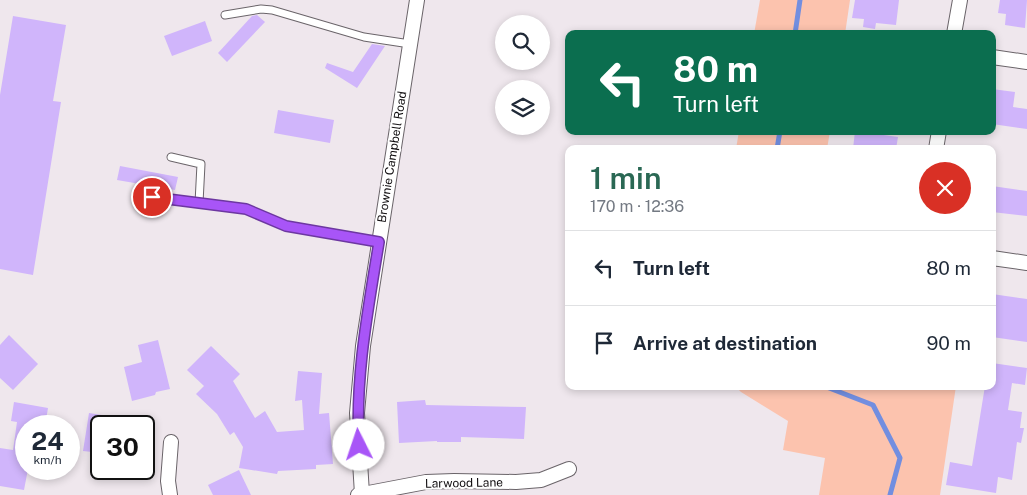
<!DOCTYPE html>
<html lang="en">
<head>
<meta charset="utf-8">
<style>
	:root { --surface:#fff; --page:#f2f2f3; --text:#1f2937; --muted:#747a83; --line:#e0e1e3; --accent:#2a6854 }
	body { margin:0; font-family:"Public Sans",sans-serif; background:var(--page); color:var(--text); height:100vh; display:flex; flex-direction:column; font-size:19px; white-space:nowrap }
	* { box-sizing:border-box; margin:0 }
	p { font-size:16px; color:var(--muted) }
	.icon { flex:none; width:28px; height:28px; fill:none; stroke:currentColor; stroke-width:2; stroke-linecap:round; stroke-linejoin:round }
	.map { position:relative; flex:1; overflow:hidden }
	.panel { position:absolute; left:565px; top:145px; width:431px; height:245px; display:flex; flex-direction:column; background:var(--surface); border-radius:10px; box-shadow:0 2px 8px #0003 }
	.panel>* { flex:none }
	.top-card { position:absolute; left:565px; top:30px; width:431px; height:105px; border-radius:10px; box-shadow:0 2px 8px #0003; background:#0b6e4f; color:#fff; overflow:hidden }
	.buttons { position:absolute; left:495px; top:15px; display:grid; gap:10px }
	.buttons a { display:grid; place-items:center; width:55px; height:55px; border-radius:50%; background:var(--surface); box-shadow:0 2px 8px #0003; font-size:25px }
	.speed { position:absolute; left:15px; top:415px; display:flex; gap:10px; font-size:25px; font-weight:700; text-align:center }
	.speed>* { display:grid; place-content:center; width:65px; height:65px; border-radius:50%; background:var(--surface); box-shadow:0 2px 8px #0003; line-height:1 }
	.speed small { font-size:12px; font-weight:400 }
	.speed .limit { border:2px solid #111; border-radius:8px; background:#fff; color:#111 }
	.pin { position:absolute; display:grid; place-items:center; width:42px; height:42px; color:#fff; margin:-21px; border:2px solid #fff; border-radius:50%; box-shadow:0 1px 5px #0007 }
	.me { position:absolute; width:55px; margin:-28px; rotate:356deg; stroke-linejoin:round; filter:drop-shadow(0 0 4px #0008) }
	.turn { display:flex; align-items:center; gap:18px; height:105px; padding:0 25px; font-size:22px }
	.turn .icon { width:65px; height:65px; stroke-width:2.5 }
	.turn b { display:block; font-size:35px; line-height:42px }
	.round { display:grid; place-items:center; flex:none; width:52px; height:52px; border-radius:26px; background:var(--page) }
	.summary { display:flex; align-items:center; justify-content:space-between; height:85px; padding:0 25px }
	h1 { font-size:30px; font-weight:600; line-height:38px; color:var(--accent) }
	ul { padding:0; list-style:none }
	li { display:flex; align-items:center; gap:15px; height:75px; padding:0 25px; border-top:1px solid var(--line) }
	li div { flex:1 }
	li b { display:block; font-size:19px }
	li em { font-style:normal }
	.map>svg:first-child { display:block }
</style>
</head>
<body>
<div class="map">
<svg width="1027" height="495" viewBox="0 0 1027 495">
	<rect width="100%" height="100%" fill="#efe7ed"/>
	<g fill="#fcc3ae">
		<path d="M760,0h90l-5,34h-91z"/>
		<path d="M739,131h91l-3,18h-91z"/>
		<path d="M735,386h221l-16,109h-121l6,-37 -42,-8 5,-29 -47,-29z"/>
	</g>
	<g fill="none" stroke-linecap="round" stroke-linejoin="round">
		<g stroke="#728ee0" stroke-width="5">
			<path d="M795,34l5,-34"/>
			<path d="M777,149l3,-18"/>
			<path d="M824,386l49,19 27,53 -10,37"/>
		</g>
	</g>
	<g fill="#d0b5fb">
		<path d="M855,0h44l-3,25 -20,-2 -1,6 -12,-2 1,-8 -12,-1z"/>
		<path d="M1000,0h27l-2,28 -20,-3 1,-11 -8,-1z"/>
		<path d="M257,15l8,7 -38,40 -9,-9 34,-37z"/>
		<path d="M13,16l53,9 -13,76 8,1 -28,173 -33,-6v-174z"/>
		<path d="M205,21l7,20 -40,15 -8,-20z"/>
		<path d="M372,44l13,2 -28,42 -32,-20 2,-5 26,9z"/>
		<path d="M992,89l23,3 -2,15 14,2v20l-35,-5z"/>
		<path d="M278,110l56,10 -4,23 -56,-10z"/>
		<path d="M855,131l43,6 -2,12h-43z"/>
		<path d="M120,166l58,11 -3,13 -58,-10z"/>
		<path d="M992,186l35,5v25l-35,-4z"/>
		<path d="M992,294l35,5v43l-35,-5z"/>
		<path d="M9,335l29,29 -25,26 -13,-12v-33z"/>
		<path d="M158,340l12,49 -14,3 -1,3 -23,6 -8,-34 18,-5 -4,-17z"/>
		<path d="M211,346l29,28 -7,7 22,37 10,-7 12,21 27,-2 -2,-30 -7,1 3,-30 24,2 -3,41 10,-1 4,51 -17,1v4l-38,2 -1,3 -38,-6 4,-21 -9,-15 -4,3 -13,-21 -21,-20 8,-8 -17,-16z"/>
		<path d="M992,363l35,5 -2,17 -13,-2 -4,27 14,2 -2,16h4l-3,15 -4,-1 -5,38 -14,-3 -2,16 -50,-8 4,-23 22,4 13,-80h7z"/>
		<path d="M425,400l1,5 100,2 -2,32 -63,-2v5h-24v-1l-38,2 -2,-41z"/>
		<path d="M14,402l34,6 -3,18h-19v43h2l-4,21 -24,-4v-38l13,2 4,-28 -6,-1z"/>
		<path d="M89,413l38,6v7h-26v27l-18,-2z"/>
		<path d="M239,470l12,25h-38l-5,-10z"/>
	</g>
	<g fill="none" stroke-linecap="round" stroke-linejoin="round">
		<defs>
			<g id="service">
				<path d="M225,15l36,-6 11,1 92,27 46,7"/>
				<path d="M171,157l30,7 -2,39"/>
				<path d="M152,197l94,12 40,17 93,16"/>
			</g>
			<g id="minor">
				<path d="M954,34l6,-34"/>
				<path d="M992,57l35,5"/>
				<path d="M936,149l3,-18"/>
				<path d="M992,258l35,5"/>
				<path d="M362,494l-5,-81 6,-67 54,-346"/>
				<path d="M170,495l-2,-14 3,-39"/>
				<path d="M358,495l68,-13 28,-1 62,1 25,-2 28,-11"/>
			</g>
		</defs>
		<use href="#service" stroke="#6a6469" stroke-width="9"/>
		<use href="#minor" stroke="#6a6469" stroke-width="16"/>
		<use href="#service" stroke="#fff" stroke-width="7"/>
		<use href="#minor" stroke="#fff" stroke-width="14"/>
	</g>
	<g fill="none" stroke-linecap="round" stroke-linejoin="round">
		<defs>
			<path id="route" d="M152,197l94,12 40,17 93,16c-11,68 -24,135 -20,203"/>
		</defs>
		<use href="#route" stroke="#6d37a1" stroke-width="12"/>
		<use href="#route" stroke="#a855f7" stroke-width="9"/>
	</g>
	<g text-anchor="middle" stroke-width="4" stroke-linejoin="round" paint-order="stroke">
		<g font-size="12" fill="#100d0f" stroke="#fff">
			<text transform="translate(392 157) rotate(-81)" y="4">Brownie Campbell Road</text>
			<text transform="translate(464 483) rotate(-1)" y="4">Larwood Lane</text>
		</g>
	</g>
</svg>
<div class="buttons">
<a><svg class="icon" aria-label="search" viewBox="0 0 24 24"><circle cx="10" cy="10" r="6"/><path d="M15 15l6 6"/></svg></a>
<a><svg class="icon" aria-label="layers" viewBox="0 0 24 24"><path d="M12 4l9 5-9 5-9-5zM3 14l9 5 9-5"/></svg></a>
</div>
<div class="speed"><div>24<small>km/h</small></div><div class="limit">30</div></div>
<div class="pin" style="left:152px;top:197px;background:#d93025"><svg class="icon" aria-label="arrive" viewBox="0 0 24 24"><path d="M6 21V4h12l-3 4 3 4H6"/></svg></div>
<svg class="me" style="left:359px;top:445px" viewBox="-20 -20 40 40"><circle r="19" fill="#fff"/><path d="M0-13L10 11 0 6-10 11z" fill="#a855f7"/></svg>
<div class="top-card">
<div class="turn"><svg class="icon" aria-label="left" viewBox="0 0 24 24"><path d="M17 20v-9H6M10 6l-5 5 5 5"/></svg><div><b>80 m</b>Turn left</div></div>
</div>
<section class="panel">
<div class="summary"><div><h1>1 min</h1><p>170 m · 12:36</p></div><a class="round" style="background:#d93025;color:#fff"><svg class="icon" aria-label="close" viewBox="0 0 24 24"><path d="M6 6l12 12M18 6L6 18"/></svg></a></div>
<ul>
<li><svg class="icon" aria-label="left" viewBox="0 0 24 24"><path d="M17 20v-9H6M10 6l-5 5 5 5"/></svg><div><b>Turn left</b></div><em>80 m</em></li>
<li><svg class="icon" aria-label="arrive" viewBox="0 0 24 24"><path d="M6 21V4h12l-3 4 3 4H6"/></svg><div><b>Arrive at destination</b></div><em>90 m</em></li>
</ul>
</section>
</div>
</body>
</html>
